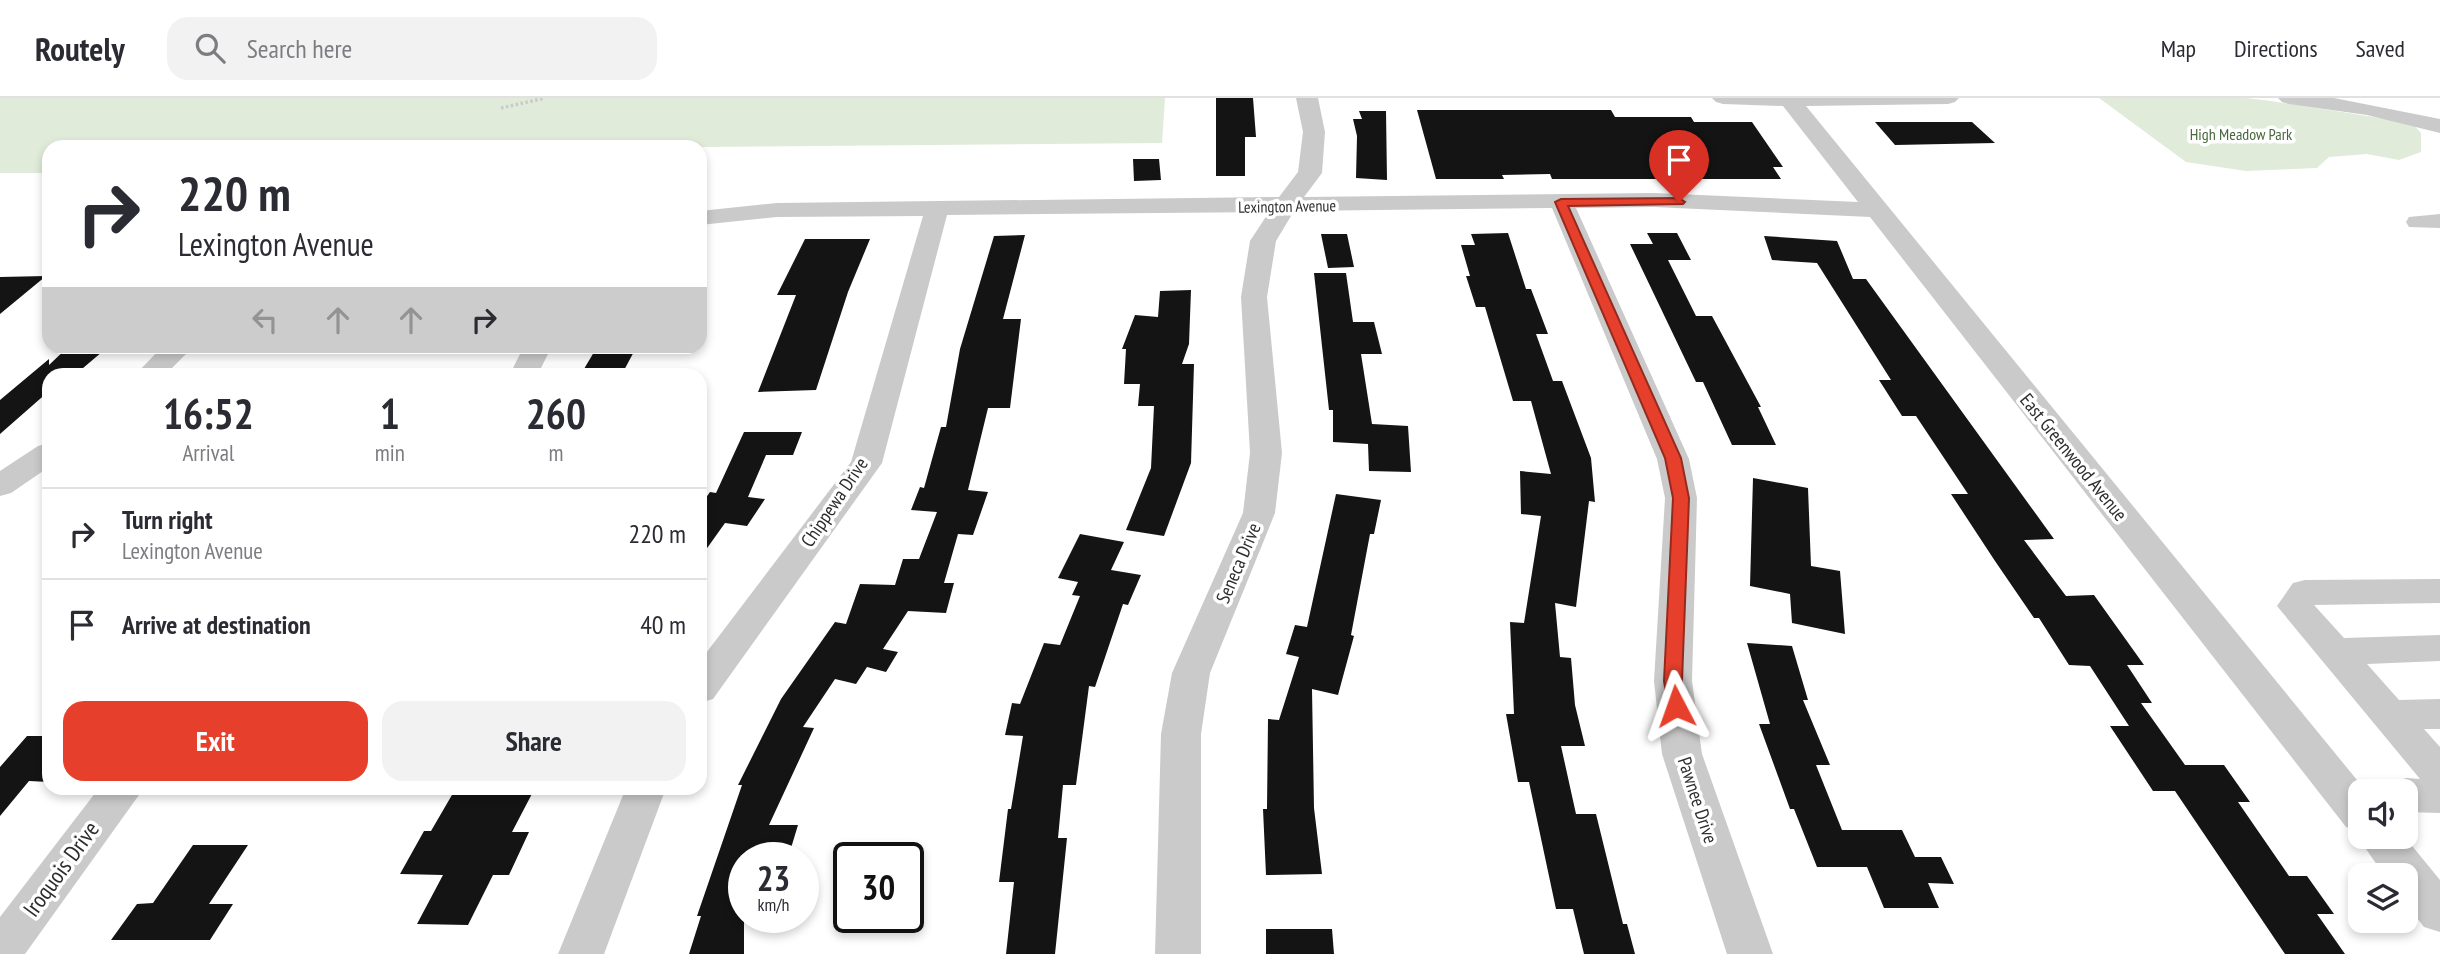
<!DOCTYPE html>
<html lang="en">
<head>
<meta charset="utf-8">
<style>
	:root { --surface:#fff; --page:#f2f2f3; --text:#2b2b33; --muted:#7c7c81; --line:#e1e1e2; --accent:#e6402c }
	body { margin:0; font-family:"PT Sans Narrow",sans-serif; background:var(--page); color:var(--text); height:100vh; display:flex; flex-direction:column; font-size:26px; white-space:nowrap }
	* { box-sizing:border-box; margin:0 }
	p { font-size:23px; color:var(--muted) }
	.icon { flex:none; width:38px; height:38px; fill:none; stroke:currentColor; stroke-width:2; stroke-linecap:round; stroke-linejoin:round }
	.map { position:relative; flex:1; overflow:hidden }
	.details { position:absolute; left:42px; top:270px; width:665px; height:427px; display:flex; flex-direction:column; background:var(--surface); border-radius:21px; box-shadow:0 4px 10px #0003 }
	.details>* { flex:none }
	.hud { position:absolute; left:42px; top:42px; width:665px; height:214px; border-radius:21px; box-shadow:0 4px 10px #0003; background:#fff; color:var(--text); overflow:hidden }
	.buttons { position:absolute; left:2348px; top:681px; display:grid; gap:14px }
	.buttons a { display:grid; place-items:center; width:70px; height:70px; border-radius:14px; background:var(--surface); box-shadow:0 4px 10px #0003; font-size:35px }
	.speed { position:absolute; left:728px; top:744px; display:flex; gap:14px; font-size:35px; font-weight:700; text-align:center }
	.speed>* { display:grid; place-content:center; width:91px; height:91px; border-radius:50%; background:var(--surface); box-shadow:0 4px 10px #0003; line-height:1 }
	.speed small { font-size:18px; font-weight:400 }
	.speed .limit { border:4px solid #111; border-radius:10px; background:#fff; color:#111 }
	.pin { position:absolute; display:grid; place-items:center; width:60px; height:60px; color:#fff; margin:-72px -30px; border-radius:50% 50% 50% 0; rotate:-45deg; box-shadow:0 0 7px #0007 }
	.pin .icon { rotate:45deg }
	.me { position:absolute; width:77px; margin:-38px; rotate:356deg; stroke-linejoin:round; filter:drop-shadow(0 0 5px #0008) }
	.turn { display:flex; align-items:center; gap:24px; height:147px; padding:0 21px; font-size:32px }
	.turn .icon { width:91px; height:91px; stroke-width:2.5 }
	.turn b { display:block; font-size:49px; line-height:60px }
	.lanes { display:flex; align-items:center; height:66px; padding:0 21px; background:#0003; justify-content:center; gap:35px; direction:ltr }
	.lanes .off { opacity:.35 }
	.eta { display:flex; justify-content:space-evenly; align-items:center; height:119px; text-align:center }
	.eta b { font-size:42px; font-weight:600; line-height:49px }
	.action { display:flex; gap:14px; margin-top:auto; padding:14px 21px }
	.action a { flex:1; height:80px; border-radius:21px; background:var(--accent); color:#fff; font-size:28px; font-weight:600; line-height:80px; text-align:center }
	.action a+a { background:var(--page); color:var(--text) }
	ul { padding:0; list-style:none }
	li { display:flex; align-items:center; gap:21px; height:91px; padding:0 21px; border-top:2px solid var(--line) }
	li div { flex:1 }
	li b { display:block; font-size:26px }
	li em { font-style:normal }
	header { display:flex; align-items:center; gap:42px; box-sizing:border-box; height:98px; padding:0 35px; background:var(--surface); border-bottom:2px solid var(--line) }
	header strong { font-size:33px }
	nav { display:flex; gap:38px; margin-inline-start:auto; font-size:24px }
	.search { width:490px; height:63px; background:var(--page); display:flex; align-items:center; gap:18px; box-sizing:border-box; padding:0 24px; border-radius:21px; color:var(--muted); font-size:26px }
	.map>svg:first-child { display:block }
</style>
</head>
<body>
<header>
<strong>Routely</strong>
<div class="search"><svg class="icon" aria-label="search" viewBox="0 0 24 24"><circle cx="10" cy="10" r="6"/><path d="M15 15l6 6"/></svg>Search here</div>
<nav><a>Map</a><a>Directions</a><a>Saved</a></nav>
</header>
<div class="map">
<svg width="2440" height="856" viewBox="0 0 2440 856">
	<rect width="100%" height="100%" fill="#fff"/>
	<g fill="#e0ebda">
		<path d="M0,0h1165l-3,45 -462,4h-651v26h-49z"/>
		<path d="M2099,0h147l25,3 141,22 9,10v19l-22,8 -32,-6 -38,3 -12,11 -71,3 -60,-9z"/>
	</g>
	<g fill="#141414">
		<path d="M1216,0h37l3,39h-11v39h-29z"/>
		<path d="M1417,12h194l4,7h76l3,5h58l31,45h-10l8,12h-229l-2,-5 -48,1 2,4h-68z"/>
		<path d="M1359,13h27l1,69 -31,-2 1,-42 -4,-17h9z"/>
		<path d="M1875,24h97l23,21 -100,2z"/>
		<path d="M1133,61h26l2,21 -27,1z"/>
		<path d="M1508,135l18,56h5l17,45h-12l17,47h9l29,77 4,44 -6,-1 -13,106 -21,-4 5,54 11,1 4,47 10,41h-24l15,68h20l27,110h4l8,30h-51l-11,-45h-17l-27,-127h-11l-12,-68h8l-4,-92 14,1 17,-107 -20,-2 -1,-43 31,3 -20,-73h-18l-28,-94h-9l-10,-31h4l-9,-31h14l-4,-11z"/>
		<path d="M1647,135h30l14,27h-23l28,56h16l49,91h-3l18,38h-44l-29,-63h-7l-66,-138h23z"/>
		<path d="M1321,136h26l7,33 -26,1z"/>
		<path d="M1025,137l-22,84h18l-11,89h-22l-20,82 20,2 -15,43 -15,-1 -14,49h10l-8,30 -38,-2 -25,38 15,3 -12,20 -19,-5 -11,17 -21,-5 -32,48 11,1 -45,97h29l-10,33h-44v96h-55l12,-38h-4l45,-131h-4l43,-86 54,-77 11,2 14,-40 35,1 8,-26h16l18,-47 -26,-2 9,-23 4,1 17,-61h5l14,-78 34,-113z"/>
		<path d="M1764,138l73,5 16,38h13l188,260 -30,1 42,56 28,-1 50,70h-17l25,38h-11l44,62h39l26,37h-12l51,74h18l27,38h-17l28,40h-60l-110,-163h-22l-43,-65h19l-39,-60 -21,-1 -30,-47h-5l-39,-57 -44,-67h17l-52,-78h-14l-23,-36h12l-74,-117 -45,-3z"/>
		<path d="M805,141h65l-22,53 -32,98 -58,2 38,-97h-19z"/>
		<path d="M1314,175h32l7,49h21l8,32h-21l11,70 36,2 3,46 -42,-1 -1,-27 -35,-2v-32h-4z"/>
		<path d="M46,178l-46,38v-37z"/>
		<path d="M1191,192l-2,54 -7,20h12l-3,99 -27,73 -38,-6 25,-62 3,-62h-16l2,-22h-16l2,-35h-4l13,-34 23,2 2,-26z"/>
		<path d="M69,248h40l-33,28h-27v17l-49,43v-34l49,-41v6z"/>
		<path d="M637,248l-15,28h-41l16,-27z"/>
		<path d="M744,334h58l-9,23h-27l-18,42 17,2 -18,27 -22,-3 -25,35v-52l10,-14 6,1z"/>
		<path d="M1753,380l55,10 3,78 29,5 5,63 -53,-11 -2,-29 -40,-8z"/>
		<path d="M1336,396l45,6 -7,34h-4l-19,101 3,1 -16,59 -26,-6 2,119 8,66 -56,1 -3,-66h4l1,-90 11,1 20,-63 -13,-3 9,-29 12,2z"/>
		<path d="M1080,436l44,8 -13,28 30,5 -13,30 -5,-1 -28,83 -6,-1 -13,99h-13l-5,53h9l-12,116h-49l8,-72h-15l9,-73h3l12,-73 -18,-1 7,-32 8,1 24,-61 16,2 20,-49 -8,-1 6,-13 -20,-4z"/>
		<path d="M1747,545l45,3 16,54h-5l27,65h-14l26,65h60l13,27h26l13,27 -26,-1 11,25h-55l-17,-41h-50l-23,-58h-4l-31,-85h11z"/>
		<path d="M27,638h22v46l-20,-1 -29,35v-49z"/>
		<path d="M456,690h79l-23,44h17l-20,43h-16l-25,50 -51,-1 26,-49 -43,-1 24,-43h7z"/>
		<path d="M193,747h55l-39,59h24l-23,36h-99l26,-36 16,-1z"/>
		<path d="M1266,831h66l2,25h-68z"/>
	</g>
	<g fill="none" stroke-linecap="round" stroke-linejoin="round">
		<path stroke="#cacaca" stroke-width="3.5" stroke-dasharray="2.5 2.5" stroke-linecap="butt" d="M501,10l44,-10"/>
		<g fill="#cacaca" fill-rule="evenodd">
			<path d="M1296,0h22l7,34 -3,41 -18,24 350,-4 204,9 -75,-96 -60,-2 -7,-2 -4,-4h247l-4,4 -7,2 -142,2 560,685h-5v45h43l36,44v52l-16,-5 -18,-23v-29h-22l-27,-39 2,-5 -13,-4 -476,-610 -216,-10 -78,1 113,251 8,39 -5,183 10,73 71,200h-46l-65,-200 -8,-73 11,-183 -8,-39 -105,-251 -258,3 -18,30 -9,56 15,156 -7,60 -65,160 -9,61v220h-46l6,-220 11,-61 71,-160 7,-60 -9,-156 9,-56 19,-29 -322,3 -65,248 -169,236 -13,4v-42l151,-199 72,-246 -146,1 -77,8v-14l77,-8 502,-6 19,-25 5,-40z"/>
			<path d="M2278,0h56l106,21v14l-73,-18 -78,-11 -7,-2z"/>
			<path d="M2440,116v14l-31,-1 -3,-5 3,-5z"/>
			<path d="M163,248h31l-28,28h-30z"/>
			<path d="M524,248h28l-14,28h-28z"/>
			<path d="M49,345v24l-38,26 -11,3v-25l38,-25z"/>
			<path d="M2440,481v24l-126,2 30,33 96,-3v26l-73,3 32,36 41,-1v30h-16l16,18v66l-34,-1v-21h-18l4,-8 14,-5 14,1 -143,-173 16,-23 12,-3z"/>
			<path d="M99,690h45l-119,166h-25v-37z"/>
			<path d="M626,690h40l-62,166h-46z"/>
		</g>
	</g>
	<path fill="#e6402c" stroke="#962a1d" stroke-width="2" d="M1679,100l6,4 -2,2 -115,2 113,252 8,40 -7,183 3,25 -3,5h-13l-5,-30 9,-183 -8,-40 -110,-256 6,-3z"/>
	<g text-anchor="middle" stroke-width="7" stroke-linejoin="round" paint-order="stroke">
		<g font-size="16" fill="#47683a" stroke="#fff">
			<text x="2241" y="42">High Meadow Park</text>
		</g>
		<g font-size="16" fill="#2d2d2d" stroke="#fff">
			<text transform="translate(1287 108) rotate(-1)" y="6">Lexington Avenue</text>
		</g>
		<g font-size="19" fill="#2d2d2d" stroke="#fff">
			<text transform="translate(2074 359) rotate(51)" y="7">East Greenwood Avenue</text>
			<text transform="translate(834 404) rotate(-56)" y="7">Chippewa Drive</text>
			<text transform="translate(1238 465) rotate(-67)" y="7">Seneca Drive</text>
			<text transform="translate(1698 702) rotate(72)" y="7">Pawnee Drive</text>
		</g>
		<g font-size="23" fill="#2d2d2d" stroke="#fff">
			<text transform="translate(61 771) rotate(-54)" y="8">Iroquois Drive</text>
		</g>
	</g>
</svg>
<div class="buttons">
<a><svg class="icon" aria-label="sound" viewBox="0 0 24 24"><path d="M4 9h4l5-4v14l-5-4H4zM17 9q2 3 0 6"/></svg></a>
<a><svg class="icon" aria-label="layers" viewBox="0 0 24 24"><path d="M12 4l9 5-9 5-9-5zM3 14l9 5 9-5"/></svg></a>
</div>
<div class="speed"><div>23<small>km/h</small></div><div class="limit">30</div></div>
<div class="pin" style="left:1679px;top:104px;background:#d93025"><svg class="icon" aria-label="arrive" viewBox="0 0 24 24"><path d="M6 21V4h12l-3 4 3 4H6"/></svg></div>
<svg class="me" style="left:1676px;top:608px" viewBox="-20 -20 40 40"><path d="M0-17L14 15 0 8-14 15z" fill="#e6402c" stroke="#fff" stroke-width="4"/></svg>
<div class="hud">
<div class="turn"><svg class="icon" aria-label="right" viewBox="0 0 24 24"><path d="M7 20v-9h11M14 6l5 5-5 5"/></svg><div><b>220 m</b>Lexington Avenue</div></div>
<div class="lanes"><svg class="icon off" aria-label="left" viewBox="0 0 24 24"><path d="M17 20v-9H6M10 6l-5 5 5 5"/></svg><svg class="icon off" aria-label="ahead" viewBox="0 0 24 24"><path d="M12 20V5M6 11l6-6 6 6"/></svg><svg class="icon off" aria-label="ahead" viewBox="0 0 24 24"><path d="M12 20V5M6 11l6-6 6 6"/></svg><svg class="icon" aria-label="right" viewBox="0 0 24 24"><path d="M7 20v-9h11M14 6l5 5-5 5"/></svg></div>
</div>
<section class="details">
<div class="eta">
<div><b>16:52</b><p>Arrival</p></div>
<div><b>1</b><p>min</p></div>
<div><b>260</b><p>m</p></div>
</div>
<ul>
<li><svg class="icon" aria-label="right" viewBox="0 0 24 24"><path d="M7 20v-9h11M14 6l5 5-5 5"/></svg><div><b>Turn right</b><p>Lexington Avenue</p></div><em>220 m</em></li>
<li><svg class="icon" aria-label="arrive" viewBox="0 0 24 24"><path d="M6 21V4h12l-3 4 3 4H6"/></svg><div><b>Arrive at destination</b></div><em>40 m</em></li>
</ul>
<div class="action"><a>Exit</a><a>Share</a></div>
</section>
</div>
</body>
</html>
